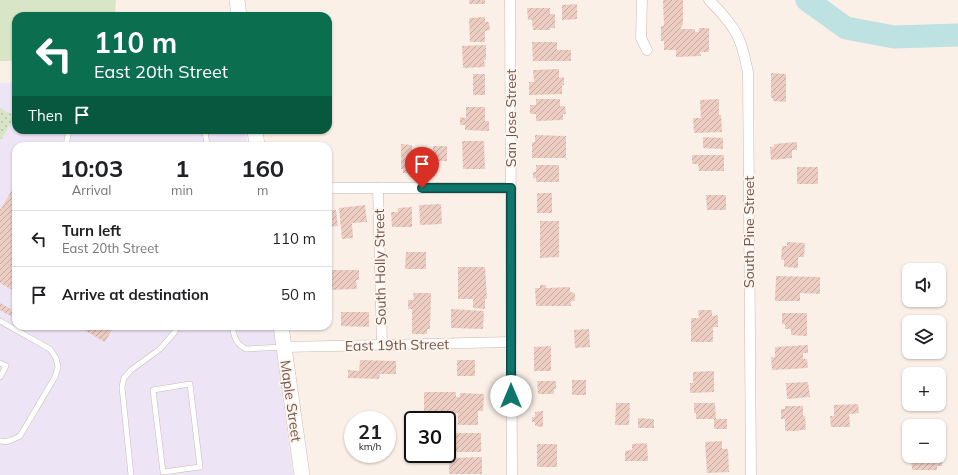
<!DOCTYPE html>
<html lang="en">
<head>
<meta charset="utf-8">
<style>
	:root { --surface:#fff; --page:#f2f2f2; --text:#202124; --muted:#757577; --line:#e0e0e0 }
	body { margin:0; font-family:Mulish,sans-serif; background:var(--page); color:var(--text); height:100vh; display:flex; flex-direction:column; font-size:15px; white-space:nowrap }
	* { box-sizing:border-box; margin:0 }
	p { font-size:13px; color:var(--muted) }
	.icon { flex:none; width:22px; height:22px; fill:none; stroke:currentColor; stroke-width:2; stroke-linecap:round; stroke-linejoin:round }
	.map { position:relative; flex:1; overflow:hidden }
	.panel { position:absolute; left:12px; top:142px; width:320px; height:188px; display:flex; flex-direction:column; background:var(--surface); border-radius:12px; box-shadow:0 1px 3px #0004 }
	.panel>* { flex:none }
	.guide { position:absolute; left:12px; top:12px; width:320px; height:122px; border-radius:12px; box-shadow:0 1px 3px #0004; background:#0b6e4f; color:#fff; overflow:hidden }
	.buttons { position:absolute; left:902px; top:263px; display:grid; gap:8px }
	.buttons a { display:grid; place-items:center; width:44px; height:44px; border-radius:8px; background:var(--surface); box-shadow:0 1px 3px #0004; font-size:20px }
	.speed { position:absolute; left:344px; top:411px; display:flex; gap:8px; font-size:20px; font-weight:700; text-align:center }
	.speed>* { display:grid; place-content:center; width:52px; height:52px; border-radius:50%; background:var(--surface); box-shadow:0 1px 3px #0004; line-height:1 }
	.speed small { font-size:10px; font-weight:400 }
	.speed .limit { border:2px solid #111; border-radius:6px; background:#fff; color:#111 }
	.pin { position:absolute; display:grid; place-items:center; width:34px; height:34px; color:#fff; margin:-41px -17px; border-radius:50% 50% 50% 0; rotate:-45deg; box-shadow:0 0 4px #0007 }
	.pin .icon { rotate:45deg }
	.me { position:absolute; width:44px; margin:-22px; rotate:0deg; stroke-linejoin:round; filter:drop-shadow(0 0 3px #0008) }
	.turn { display:flex; align-items:center; gap:14px; height:84px; padding:0 16px; font-size:18px }
	.turn .icon { width:52px; height:52px; stroke-width:2.5 }
	.turn b { display:block; font-size:28px; line-height:34px }
	.then { display:flex; align-items:center; height:38px; padding:0 16px; background:#0003; gap:8px; font-size:15px }
	.eta { display:flex; justify-content:space-evenly; align-items:center; height:68px; text-align:center }
	.eta b { font-size:24px; font-weight:700; line-height:28px }
	ul { padding:0; list-style:none }
	li { display:flex; align-items:center; gap:12px; height:56px; padding:0 16px; border-top:1px solid var(--line) }
	li div { flex:1 }
	li b { display:block; font-size:15px }
	li em { font-style:normal }
	.map>svg:first-child { display:block }
</style>
</head>
<body>
<div class="map">
<svg width="958" height="475" viewBox="0 0 958 475">
	<defs>
		<pattern id="park-dots" width="8" height="8" patternUnits="userSpaceOnUse"><rect width="8" height="8" fill="#d8e6c7"/><path d="M2 2h.1M6 6h.1" fill="none" stroke="#b4bda4" stroke-width="1.8" stroke-linecap="round"/></pattern>
		<pattern id="building-hatch" width="6" height="6" patternUnits="userSpaceOnUse"><rect width="6" height="6" fill="#edcdc2"/><path d="M-1 1l2-2M0 6l6-6M5 7l2-2" fill="none" stroke="#c4a9a0"/></pattern>
	</defs>
	<rect width="100%" height="100%" fill="#faf0e7"/>
	<path fill="#ede4f6" d="M16,82v48h229l3,16h-232v180h257l20,149h-293v-392z"/>
	<path fill="url(#park-dots)" d="M0,108l13,7 1,3 -14,23z"/>
	<path fill="#d8e6c7" d="M0,0h116l-1,16h-99v45h-16z"/>
	<g fill="none" stroke-linecap="round" stroke-linejoin="round">
		<path stroke="#bee1e2" stroke-width="23" d="M807,0l39,28 48,9 64,-2"/>
	</g>
	<g fill="url(#building-hatch)">
		<rect x="469" y="0" width="16" height="4"/>
		<path d="M663,0h20v24l-3,5h15v3h4v-4h10v24h-9l1,4 -25,1v-7h-12v-9h-3v-15h3z"/>
		<path d="M577,4v15l-15,1v-15z"/>
		<path d="M527,8h23v6h5v14h-5v2h-17l-1,-10h-4z"/>
		<path d="M485,17v5h4l1,8 -5,1v11h-15l-1,-24z"/>
		<path d="M532,42h25v8h14v11h-38z"/>
		<path d="M486,45v15h-2l1,7 -22,1 -1,-22z"/>
		<path d="M559,69v9l5,-1v8h-2v9l-33,1v-13h5l-1,-12z"/>
		<path d="M771,73l15,1v28l-13,-1v-3h-2z"/>
		<rect x="473" y="74" width="12" height="21"/>
		<path d="M536,99h24v7h5l1,8h-3v6l-27,1v-7h-6v-9h6z"/>
		<path d="M719,99v16h2l1,17 -28,1 -1,-15h8l-1,-18z"/>
		<path d="M466,107h19v14h4v10l-24,-1v-5h-5v-8l6,1z"/>
		<path d="M535,135l31,1v22h-34v-16h3z"/>
		<path d="M703,137l20,1v11l-20,-1z"/>
		<path d="M462,141h22l1,28h-22z"/>
		<path d="M797,142v8h-5v8l-21,2 -1,-13h4v-3z"/>
		<path d="M401,144l11,1v8l14,-1v11h-7v7h-5v3h-11v-4h-2z"/>
		<rect x="433" y="146" width="14" height="15"/>
		<path d="M692,155h32v16h-25l-1,-7h-6z"/>
		<path d="M536,165h23v17h-23v-4h-3v-6h3z"/>
		<rect x="797" y="167" width="21" height="17"/>
		<path d="M16,183v109l-16,-9v-74h1z"/>
		<rect x="537" y="193" width="15" height="20"/>
		<path d="M706,195h20v15h-19z"/>
		<path d="M441,204l1,20 -22,1 -1,-20z"/>
		<path d="M365,205l2,17 -15,1 1,15 -11,1 -3,-31z"/>
		<path d="M412,207v20h-20l-1,-15h7v-4z"/>
		<path d="M328,210h8l2,16 -10,1z"/>
		<path d="M540,221h19v36l-19,1z"/>
		<path d="M787,242l18,1 -1,14h-6v11l-14,-1v-7h-3l1,-14h5z"/>
		<path d="M406,252h20v17h-21z"/>
		<path d="M458,267h27l2,32h-2v10l-12,-1v-9h-15z"/>
		<path d="M328,270h31v10h-3l1,9 -29,1z"/>
		<path d="M776,276l44,1v17l-20,-1v8h-25z"/>
		<path d="M540,285h6v3l24,-1v5l5,1v8h-4v5h-35l-1,-18h5z"/>
		<path d="M413,293h18l-1,36h-3v5h-15v-25h-4v-9h6z"/>
		<path d="M0,303l16,9v7l-16,-9z"/>
		<path d="M451,309l33,2 -1,18 -32,-1z"/>
		<path d="M698,310h14v6l6,-1v12h-5v15h-22v-24h8z"/>
		<path d="M341,312h28v15l-28,-1z"/>
		<path d="M782,313h25v23l-16,-1v-6h-6v-5h-3z"/>
		<path d="M77,326h37l-9,16z"/>
		<path d="M589,329l1,18 -15,1 -1,-18z"/>
		<path d="M808,345v8h-5v6h4l1,9 -36,2 -1,-13h4v-10z"/>
		<path d="M551,346v25h-17v-24z"/>
		<path d="M360,360l36,1v13h-16l-1,5 -31,-1v-8l11,1z"/>
		<rect x="457" y="360" width="18" height="16"/>
		<path d="M714,371v21l-24,1v-10h3v-11z"/>
		<rect x="572" y="380" width="14" height="15"/>
		<path d="M537,381h19v8h-2v5h-16z"/>
		<path d="M808,382l2,15 -23,2 -1,-16z"/>
		<path d="M424,392h32v5h4v-4l24,1 -1,17h-5v14h-20v-12h-2v2h-27v5h-14v-9h9z"/>
		<path d="M616,403h14l-1,22h-14z"/>
		<path d="M694,403h21l1,16h-20v-6h-2z"/>
		<path d="M858,404l1,9 -10,1 1,13h-19l-1,-11h4v-11z"/>
		<path d="M785,406h18v10h2l1,14h-7v1h-14v-12h-4v-10h4z"/>
		<path d="M543,411v16l-8,-1v-4h-3v-5h3v-5z"/>
		<path d="M638,418l16,1v9h-16z"/>
		<rect x="714" y="419" width="13" height="10"/>
		<rect x="447" y="433" width="34" height="19"/>
		<path d="M939,436h5l1,15 -6,1z"/>
		<path d="M722,441v8h6l1,23 -22,1 -2,-31z"/>
		<path d="M647,443l1,18h-23v-10l7,-1v-6z"/>
		<rect x="537" y="444" width="20" height="23"/>
		<path d="M911,456h29v1h2v9h-5v4h-25z"/>
		<path d="M482,457v17h-33v-16z"/>
	</g>
	<g fill="none" stroke-linecap="round" stroke-linejoin="round">
		<defs>
			<g id="lane">
				<path d="M205,130l2,16"/>
				<path d="M66,146l2,-11 2,-5"/>
				<path d="M0,321l50,28 6,9 2,9 -3,10 -35,59c-6,3 -12,7 -20,5"/>
				<path d="M232,326c2,11 4,18 14,23l37,-2"/>
				<path d="M0,363l6,3 -6,11"/>
				<path d="M190,384l10,83 -37,5 -10,-82z"/>
				<path d="M131,475l-9,-88 2,-9 7,-8 29,-21 14,-16 4,-7"/>
			</g>
			<g id="street">
				<path d="M510,0l2,475"/>
				<path d="M642,0l-1,38 6,12"/>
				<path d="M709,0c10,10 22,23 28,35 6,11 8,24 11,37l3,403"/>
				<path d="M328,188h183"/>
				<path d="M378,188l4,157"/>
				<path d="M284,347l98,-2 129,-3"/>
			</g>
			<g id="secondary">
				<path d="M237,0l2,16"/>
				<path d="M255,130l2,16"/>
				<path d="M281,326l21,149"/>
			</g>
		</defs>
		<use href="#lane" stroke="#cbb7af" stroke-width="6"/>
		<use href="#street" stroke="#cbb7af" stroke-width="11"/>
		<use href="#secondary" stroke="#cfb9af" stroke-width="16"/>
		<use href="#lane" stroke="#fff" stroke-width="5"/>
		<use href="#street" stroke="#fff" stroke-width="10"/>
		<use href="#secondary" stroke="#fff" stroke-width="15"/>
	</g>
	<g fill="none" stroke-linecap="round" stroke-linejoin="round">
		<defs>
			<path id="route" d="M422,188h89v208"/>
		</defs>
		<use href="#route" stroke="#0a4d48" stroke-width="10"/>
		<use href="#route" stroke="#0f766e" stroke-width="7"/>
	</g>
	<g text-anchor="middle" stroke-width="3.5" stroke-linejoin="round" paint-order="stroke">
		<g font-size="14" fill="#71564e" stroke="#fdf5ed">
			<text transform="translate(511 118) rotate(-90)" y="5">San Jose Street</text>
			<text transform="translate(749 232) rotate(-90)" y="5">South Pine Street</text>
			<text transform="translate(380 267) rotate(-91)" y="5">South Holly Street</text>
			<text transform="translate(397 345) rotate(-1)" y="5">East 19th Street</text>
			<text transform="translate(291 401) rotate(82)" y="5">Maple Street</text>
		</g>
	</g>
</svg>
<div class="buttons">
<a><svg class="icon" aria-label="sound" viewBox="0 0 24 24"><path d="M4 9h4l5-4v14l-5-4H4zM17 9q2 3 0 6"/></svg></a>
<a><svg class="icon" aria-label="layers" viewBox="0 0 24 24"><path d="M12 4l9 5-9 5-9-5zM3 14l9 5 9-5"/></svg></a>
<a>+</a>
<a>−</a>
</div>
<div class="speed"><div>21<small>km/h</small></div><div class="limit">30</div></div>
<div class="pin" style="left:422px;top:188px;background:#d93025"><svg class="icon" aria-label="arrive" viewBox="0 0 24 24"><path d="M6 21V4h12l-3 4 3 4H6"/></svg></div>
<svg class="me" style="left:511px;top:396px" viewBox="-20 -20 40 40"><circle r="19" fill="#fff"/><path d="M0-13L10 11 0 6-10 11z" fill="#0f766e"/></svg>
<div class="guide">
<div class="turn"><svg class="icon" aria-label="left" viewBox="0 0 24 24"><path d="M17 20v-9H6M10 6l-5 5 5 5"/></svg><div><b>110 m</b>East 20th Street</div></div>
<div class="then">Then<svg class="icon" aria-label="arrive" viewBox="0 0 24 24"><path d="M6 21V4h12l-3 4 3 4H6"/></svg></div>
</div>
<section class="panel">
<div class="eta">
<div><b>10:03</b><p>Arrival</p></div>
<div><b>1</b><p>min</p></div>
<div><b>160</b><p>m</p></div>
</div>
<ul>
<li><svg class="icon" aria-label="left" viewBox="0 0 24 24"><path d="M17 20v-9H6M10 6l-5 5 5 5"/></svg><div><b>Turn left</b><p>East 20th Street</p></div><em>110 m</em></li>
<li><svg class="icon" aria-label="arrive" viewBox="0 0 24 24"><path d="M6 21V4h12l-3 4 3 4H6"/></svg><div><b>Arrive at destination</b></div><em>50 m</em></li>
</ul>
</section>
</div>
</body>
</html>
